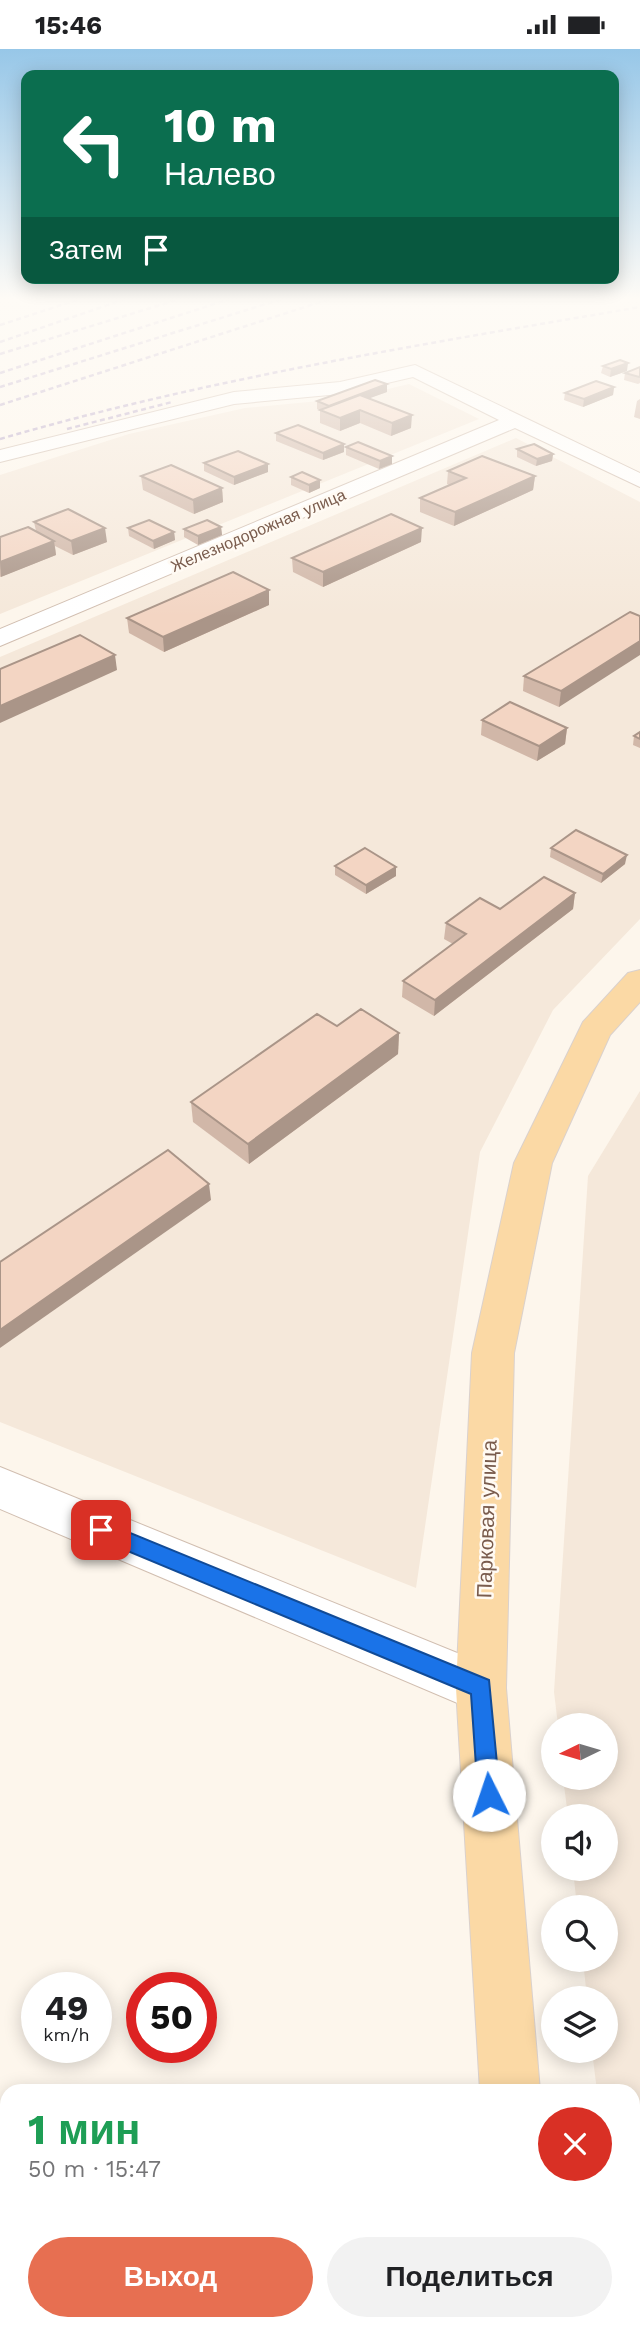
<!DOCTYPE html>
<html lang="ru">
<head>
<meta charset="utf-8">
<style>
	:root { --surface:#fff; --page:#f2f2f2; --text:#202124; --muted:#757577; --accent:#e76f51 }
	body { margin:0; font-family:"Work Sans",sans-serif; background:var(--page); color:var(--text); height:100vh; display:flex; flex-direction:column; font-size:26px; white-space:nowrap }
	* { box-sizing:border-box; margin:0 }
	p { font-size:23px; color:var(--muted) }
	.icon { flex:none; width:38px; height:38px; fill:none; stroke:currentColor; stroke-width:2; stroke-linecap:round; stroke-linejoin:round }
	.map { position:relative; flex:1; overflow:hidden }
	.panel { position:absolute; left:0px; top:2035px; width:640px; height:247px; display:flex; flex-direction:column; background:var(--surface); border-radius:21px 21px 0 0; box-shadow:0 4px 18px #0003 }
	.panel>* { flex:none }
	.top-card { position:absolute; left:21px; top:21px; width:598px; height:214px; border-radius:14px; box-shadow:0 4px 18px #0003; background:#0b6e4f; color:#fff; overflow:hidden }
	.needle { width:46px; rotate:265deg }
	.fabs { position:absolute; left:541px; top:1664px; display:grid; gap:14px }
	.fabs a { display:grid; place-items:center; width:77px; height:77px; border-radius:50%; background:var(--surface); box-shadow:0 4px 18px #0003; font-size:35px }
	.speed { position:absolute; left:21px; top:1923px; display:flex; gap:14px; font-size:35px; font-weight:700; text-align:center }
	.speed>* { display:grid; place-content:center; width:91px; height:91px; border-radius:50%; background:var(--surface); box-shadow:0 4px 18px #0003; line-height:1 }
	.speed small { font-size:18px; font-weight:400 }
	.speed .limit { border:10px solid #d22; background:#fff; color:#111 }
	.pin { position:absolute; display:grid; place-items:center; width:60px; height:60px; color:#fff; margin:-30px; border-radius:14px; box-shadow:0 4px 10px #0006 }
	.me { position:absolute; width:77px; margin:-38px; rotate:356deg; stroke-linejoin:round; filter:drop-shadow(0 0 5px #0008) }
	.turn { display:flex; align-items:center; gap:24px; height:147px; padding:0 28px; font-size:32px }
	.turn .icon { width:91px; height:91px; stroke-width:2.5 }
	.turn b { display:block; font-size:49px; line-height:60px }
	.then { display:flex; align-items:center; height:66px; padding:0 28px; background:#0003; gap:14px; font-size:26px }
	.round { display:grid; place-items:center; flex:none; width:74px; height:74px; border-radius:37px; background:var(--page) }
	.overview { display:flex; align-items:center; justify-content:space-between; height:119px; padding:0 28px }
	h1 { font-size:42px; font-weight:700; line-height:52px; color:#1e9e55 }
	.action { display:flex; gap:14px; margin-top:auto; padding:14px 28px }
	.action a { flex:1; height:80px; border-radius:42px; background:var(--accent); color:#fff; font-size:28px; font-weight:700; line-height:80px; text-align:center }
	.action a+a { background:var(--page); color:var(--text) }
	.status { display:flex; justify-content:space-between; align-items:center; height:49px; padding:0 35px; background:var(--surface); direction:ltr }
	.status svg { height:19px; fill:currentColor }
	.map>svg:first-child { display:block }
</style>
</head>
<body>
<div class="status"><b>15:46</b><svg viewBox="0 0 49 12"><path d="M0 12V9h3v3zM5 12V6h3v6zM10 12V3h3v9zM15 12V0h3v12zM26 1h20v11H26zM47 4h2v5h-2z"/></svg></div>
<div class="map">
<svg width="640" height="2281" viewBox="0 0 640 2281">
	<rect width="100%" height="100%" fill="#fdf6ec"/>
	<g fill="#f5e8da">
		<path d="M409,335l70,35 -479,195v-139l129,-41 116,-26 105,-10z"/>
		<path d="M516,389l124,64v417l-87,91 -73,142 -64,436 -416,-166v-765z"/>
		<path d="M640,1042v1239h-18l-1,-6h13v-233h-37l-5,-40h14v-52l-19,-1 -4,-38h23v-53h-29l-4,-38h33v-52l-38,-1 -5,-38h43v-53h-48l-4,-33 34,-516z"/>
	</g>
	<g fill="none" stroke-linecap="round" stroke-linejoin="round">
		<defs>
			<g id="minor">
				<path d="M415,316l225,108v14l-125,-59 -515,218v-17l499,-209 -86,-43 -73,17 -106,10 -234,58v-12l234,-58 106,-10z"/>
				<path d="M0,1418l499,203 7,18 -7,18 -18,7 -481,-204z"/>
			</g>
			<g id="major">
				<path d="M640,921v32l-30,33 -58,128 -38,190 -8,335 34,403h-60l-24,-403 16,-335 42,-190 69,-141 45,-49z"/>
				<rect x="494" y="2275" width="66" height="6"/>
			</g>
		</defs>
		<use href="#minor" stroke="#d1beb0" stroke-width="2"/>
		<use href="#major" stroke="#dad1cd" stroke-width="2"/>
		<use href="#minor" fill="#fff" fill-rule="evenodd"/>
		<use href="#major" fill="#fbd9a5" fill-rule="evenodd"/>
		<g stroke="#b9a8c9" stroke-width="2.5" stroke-dasharray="5 3.5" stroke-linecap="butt">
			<path d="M0,276l83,-27"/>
			<path d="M0,293l128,-44"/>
			<path d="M0,305l183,-56"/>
			<path d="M0,324l233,-75"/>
			<path d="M0,338l285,-89"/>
			<path d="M0,356l333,-107"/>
			<path d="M67,380l105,-27"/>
			<path d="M0,390c210,-61 425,-95 640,-132"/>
		</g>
	</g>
	<g fill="#d1b7a8">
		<path d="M603,317l24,5 -17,6 -9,-4z"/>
		<path d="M640,318v16l-2,1 -14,-4 1,-7z"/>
		<path d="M614,338l-1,8 -30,12 -19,-7 1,-7z"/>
		<path d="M387,343l-18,6 42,30 -20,8 -31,-13 -20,8 -20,-8v-13l-3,-1v-8z"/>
		<path d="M640,350v20l-6,-2 3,-16z"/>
		<path d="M276,384l68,11v8l-21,8 -47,-19z"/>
		<path d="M346,398l46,9v8l-13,5 -33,-14z"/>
		<path d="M517,400l36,5 -1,7 -16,5 -19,-9z"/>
		<path d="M204,414l64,1v8l-34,13 -30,-14z"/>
		<path d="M448,422l87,5 -2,14 -79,36 -34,-14v-14l29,-13 -2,-1z"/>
		<path d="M141,427l81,12 1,14 -29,12 -51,-24z"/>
		<path d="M291,428l29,11 -11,5 -18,-8z"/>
		<path d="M34,473l73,20 -34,13 -18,-9 1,9 -56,22v-40l36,-6z"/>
		<path d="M221,478l1,8 -24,10 -14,-8v-8z"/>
		<path d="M128,479l46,4 1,8 -21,9 -25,-13z"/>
		<path d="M421,493l-98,45 -30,-15 -1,-14z"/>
		<path d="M269,556l-105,47 -35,-19 -2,-15z"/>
		<path d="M640,567l-81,91 -36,-16 1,-15z"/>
		<path d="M482,671l85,8 -2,16 -28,17 -56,-26z"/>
		<path d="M640,683v16l-7,-3 1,-9z"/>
		<path d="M551,799l74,16 -24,19 -51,-26z"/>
		<path d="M335,817l61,10 -30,18 -31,-19z"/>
		<path d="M575,844l-2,16 -139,107 -32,-19 1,-16 50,-37 -9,-5 2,-16 54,-14z"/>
		<path d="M337,977l62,7 -1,21 -149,110 -56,-42 -2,-20z"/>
	</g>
	<g fill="#aa9588">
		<path d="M628,314l-1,8 -17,6 1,-8z"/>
		<path d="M387,335v8l-58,21v-7z"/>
		<path d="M614,338l-1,8 -30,12 1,-8z"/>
		<path d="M360,361v13l-20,8v-13z"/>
		<path d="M412,366l-1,13 -20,8 1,-13z"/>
		<path d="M344,395v8l-21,8v-7z"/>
		<path d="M553,405l-1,7 -16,5 1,-7z"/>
		<path d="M392,407v8l-13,5 1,-8z"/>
		<path d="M268,415v8l-34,13v-8z"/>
		<path d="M535,427l-2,14 -79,36 1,-14z"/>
		<path d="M320,431v8l-11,5v-8z"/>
		<path d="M222,439l1,14 -29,12 -1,-14z"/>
		<path d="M221,478l1,8 -24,10v-9z"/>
		<path d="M105,479l2,14 -34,13 -2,-14z"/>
		<path d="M422,479l-1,14 -98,45v-15z"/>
		<path d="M174,483l1,8 -21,9 -1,-8z"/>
		<path d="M54,492l2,14 -55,22 -1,-15z"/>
		<path d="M269,541v15l-105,47 -1,-15z"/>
		<path d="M640,592v14l-81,52 2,-16z"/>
		<path d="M115,606l2,15 -117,53v-17z"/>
		<path d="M567,679l-2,16 -28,17 2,-15z"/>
		<path d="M627,806l-2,9 -24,19 2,-9z"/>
		<path d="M396,818v9l-30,18v-9z"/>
		<path d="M575,844l-2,16 -139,107 1,-16z"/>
		<path d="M399,984l-1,21 -149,110 -1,-20z"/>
		<path d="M209,1135l2,16 -211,148v-18z"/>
	</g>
	<g fill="#f3d5c3" stroke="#aa9588" stroke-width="2">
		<path d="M620,311l8,3 -17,6 -8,-3z"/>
		<path d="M640,318v9l-1,1 -14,-4z"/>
		<path d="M375,331l12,4 -58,22 -12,-5z"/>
		<path d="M596,332l18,6 -30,12 -19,-6z"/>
		<path d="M360,346l52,20 -20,8 -32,-13 -20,8 -20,-8z"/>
		<path d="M298,376l46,19 -21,9 -47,-20z"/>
		<path d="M358,393l34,14 -12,5 -34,-14z"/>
		<path d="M534,395l19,10 -16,5 -20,-10z"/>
		<path d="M238,402l30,13 -34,13 -30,-14z"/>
		<path d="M482,407l53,20 -80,36 -35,-14 46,-20 -18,-7z"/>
		<path d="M171,416l51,23 -29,12 -52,-24z"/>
		<path d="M302,423l18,8 -11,5 -18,-8z"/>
		<path d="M68,460l37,19 -34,13 -37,-19z"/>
		<path d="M391,465l31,14 -99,44 -31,-14z"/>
		<path d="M149,471l25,12 -21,9 -25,-13z"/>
		<path d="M207,471l14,7 -23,9 -14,-7z"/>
		<path d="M28,478l26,14 -54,21v-25z"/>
		<path d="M233,523l36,18 -106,47 -36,-19z"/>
		<path d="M630,563l10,4v25l-79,50 -37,-15z"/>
		<path d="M80,586l35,20 -115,51v-37z"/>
		<path d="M510,653l57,26 -28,18 -57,-26z"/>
		<path d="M640,683v7l-6,-3z"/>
		<path d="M576,781l51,25 -24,19 -52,-26z"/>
		<path d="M365,799l31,19 -30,18 -31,-19z"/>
		<path d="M544,828l31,16 -140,107 -32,-19 63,-47 -20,-11 34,-25 20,11z"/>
		<path d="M361,960l38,24 -151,111 -57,-42 126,-88 20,12z"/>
		<path d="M168,1101l41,34 -209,146v-68z"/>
	</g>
	<linearGradient id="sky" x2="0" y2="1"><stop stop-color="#97c7e8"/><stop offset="0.44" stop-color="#fefbf6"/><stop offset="1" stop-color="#fefbf6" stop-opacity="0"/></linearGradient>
	<rect width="640" height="568" fill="url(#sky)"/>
	<path fill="#1a73e8" stroke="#114b97" stroke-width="2" d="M101,1472l388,159 11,115 -3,8 -8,3 -8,-3 -3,-8 -7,-101 -377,-157 -2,-7 2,-6z"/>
	<g text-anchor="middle" stroke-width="5" stroke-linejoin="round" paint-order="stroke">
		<g font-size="16" fill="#7a5c4d" stroke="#fffaf3">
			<text transform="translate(258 481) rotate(-23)" y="6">Железнодорожная улица</text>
		</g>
		<g font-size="21" fill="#7a5c4d" stroke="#fffaf3">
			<text transform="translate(487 1470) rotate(-88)" y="7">Парковая улица</text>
		</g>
	</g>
</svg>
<div class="fabs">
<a><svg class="needle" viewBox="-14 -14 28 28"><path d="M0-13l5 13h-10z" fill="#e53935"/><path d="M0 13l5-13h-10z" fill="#757577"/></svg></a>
<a><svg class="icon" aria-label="sound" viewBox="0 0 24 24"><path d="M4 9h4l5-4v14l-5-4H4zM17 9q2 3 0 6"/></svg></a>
<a><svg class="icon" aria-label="search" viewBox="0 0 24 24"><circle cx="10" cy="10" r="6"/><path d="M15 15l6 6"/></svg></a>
<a><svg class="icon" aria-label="layers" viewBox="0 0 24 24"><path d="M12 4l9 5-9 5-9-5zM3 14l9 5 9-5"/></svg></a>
</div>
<div class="speed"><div>49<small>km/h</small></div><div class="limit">50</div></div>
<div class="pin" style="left:101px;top:1481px;background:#d93025"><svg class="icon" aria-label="arrive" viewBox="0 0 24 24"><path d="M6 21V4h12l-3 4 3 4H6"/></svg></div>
<svg class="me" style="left:489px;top:1746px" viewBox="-20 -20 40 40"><circle r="19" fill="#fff"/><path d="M0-13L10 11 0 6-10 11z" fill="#1a73e8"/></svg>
<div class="top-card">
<div class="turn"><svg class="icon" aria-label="left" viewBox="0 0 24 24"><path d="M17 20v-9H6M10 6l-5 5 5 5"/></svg><div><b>10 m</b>Налево</div></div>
<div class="then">Затем<svg class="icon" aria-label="arrive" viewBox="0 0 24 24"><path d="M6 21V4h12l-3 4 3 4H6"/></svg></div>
</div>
<section class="panel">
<div class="overview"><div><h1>1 мин</h1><p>50 m · 15:47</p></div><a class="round" style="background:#d93025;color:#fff"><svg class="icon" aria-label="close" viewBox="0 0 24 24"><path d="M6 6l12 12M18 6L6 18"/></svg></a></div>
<div class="action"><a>Выход</a><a>Поделиться</a></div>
</section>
</div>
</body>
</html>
